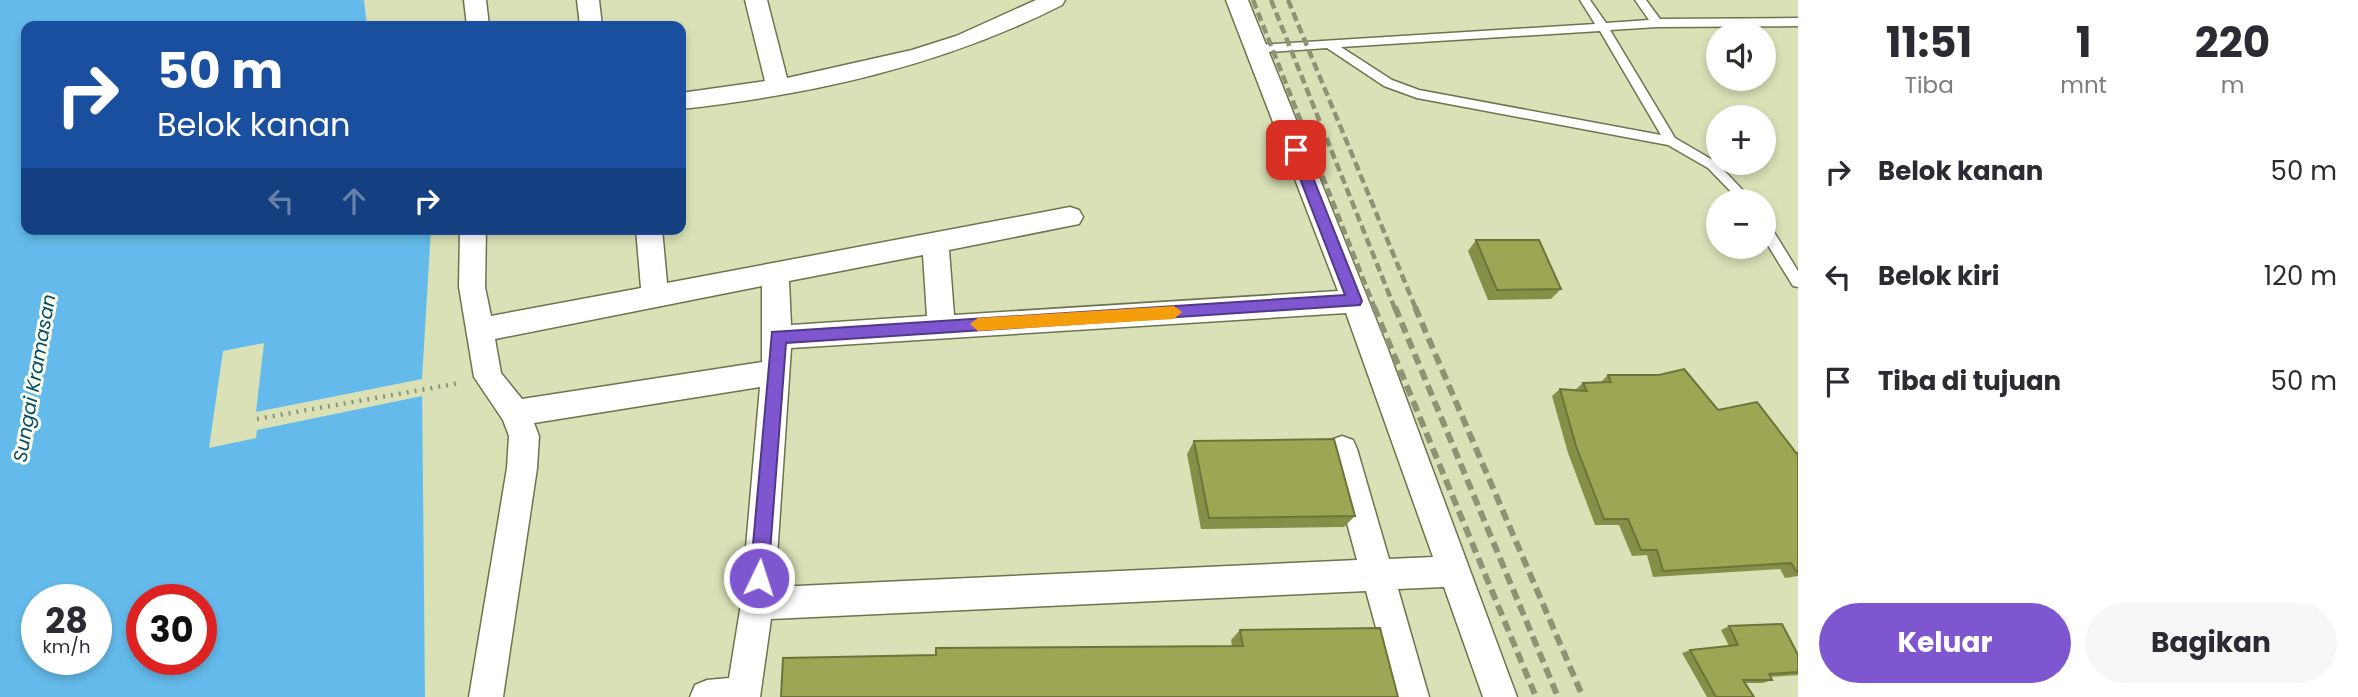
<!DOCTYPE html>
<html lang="id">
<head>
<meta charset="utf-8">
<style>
	:root { --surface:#fff; --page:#f7f7f7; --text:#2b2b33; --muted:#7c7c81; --accent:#7e57d0 }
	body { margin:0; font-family:Poppins,sans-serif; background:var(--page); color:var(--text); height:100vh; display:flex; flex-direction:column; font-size:26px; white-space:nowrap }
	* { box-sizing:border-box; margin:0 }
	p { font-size:23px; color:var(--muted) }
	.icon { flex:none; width:38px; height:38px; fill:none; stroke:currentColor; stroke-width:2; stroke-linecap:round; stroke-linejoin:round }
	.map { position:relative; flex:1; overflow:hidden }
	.sheet { display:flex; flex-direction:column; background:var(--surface); width:560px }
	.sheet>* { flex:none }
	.top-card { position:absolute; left:21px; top:21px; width:665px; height:214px; border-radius:14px; box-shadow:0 4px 10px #0003; background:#1a4fa0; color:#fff; overflow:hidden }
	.controls { position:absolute; left:1706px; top:21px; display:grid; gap:14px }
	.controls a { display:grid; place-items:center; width:70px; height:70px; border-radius:50%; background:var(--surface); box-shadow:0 4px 10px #0003; font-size:35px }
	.speed { position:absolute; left:21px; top:584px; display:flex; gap:14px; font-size:35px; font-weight:700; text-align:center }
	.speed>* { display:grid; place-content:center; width:91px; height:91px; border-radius:50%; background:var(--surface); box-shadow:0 4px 10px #0003; line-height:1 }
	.speed small { font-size:18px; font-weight:400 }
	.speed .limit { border:10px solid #d22; background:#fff; color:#111 }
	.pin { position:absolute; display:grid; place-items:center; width:60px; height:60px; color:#fff; margin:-30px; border-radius:14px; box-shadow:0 4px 10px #0006 }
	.me { position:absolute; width:77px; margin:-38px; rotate:4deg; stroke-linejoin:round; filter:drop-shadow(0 0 5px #0008) }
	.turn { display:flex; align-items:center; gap:24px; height:147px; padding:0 21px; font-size:32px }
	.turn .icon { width:91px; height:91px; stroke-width:2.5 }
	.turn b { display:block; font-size:49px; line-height:60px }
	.lanes { display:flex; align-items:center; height:66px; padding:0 21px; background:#0003; justify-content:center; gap:35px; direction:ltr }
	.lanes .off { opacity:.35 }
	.eta { display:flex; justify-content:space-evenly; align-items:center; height:119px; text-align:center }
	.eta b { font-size:42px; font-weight:700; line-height:49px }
	.action { display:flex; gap:14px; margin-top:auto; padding:14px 21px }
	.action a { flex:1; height:80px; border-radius:42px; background:var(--accent); color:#fff; font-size:28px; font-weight:700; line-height:80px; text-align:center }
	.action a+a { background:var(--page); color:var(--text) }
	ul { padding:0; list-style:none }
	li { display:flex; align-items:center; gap:21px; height:105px; padding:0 21px }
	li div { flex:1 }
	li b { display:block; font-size:26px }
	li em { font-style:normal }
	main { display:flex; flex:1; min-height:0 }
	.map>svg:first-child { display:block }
</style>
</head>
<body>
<main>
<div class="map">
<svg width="1798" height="697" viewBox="0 0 1798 697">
	<rect width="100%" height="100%" fill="#dae1b6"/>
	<path fill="#64bbeb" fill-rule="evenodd" d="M0,0h364l3,26h-341v203h405l-9,150 3,318h-425zM37,600h59v60h-59zM142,600h59v60h-59z"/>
	<path fill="#dae1b6" d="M264,343l-8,69 166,-33v17l-165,34 -1,8 -47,10 14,-97z"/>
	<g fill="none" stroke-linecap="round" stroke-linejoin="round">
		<defs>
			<g id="lane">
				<path d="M1580,0h10l16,23 43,-3 -14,-20h11l14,19 138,-1v8l-141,1 -47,3 65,108 41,24 37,39h-13l-32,-33 -40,-23 -251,-47 -33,-12 -57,-38 -71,5 -6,-4 6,-4 339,-21zM1600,31l61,104 -242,-45 -27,-10 -51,-33z"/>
				<path d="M1764,223l5,1 29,47v16l-5,-1 -29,-47z"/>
			</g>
			<g id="street">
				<path d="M464,0h22l3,26h-22z"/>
				<path d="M577,0h22l3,26h-22z"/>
				<path d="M745,0h22l20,78 125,-28 44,-14 80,-36h29l-3,5c-121,61 -248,89 -381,104v-16l84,-12z"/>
				<path d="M1226,0h22l139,347 130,350h-34l-39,-110 -46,2 31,108h-34l-29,-106 -595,28 -11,78h-70l5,-12 12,-5 22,-2 12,-74 19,-217 -226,36 5,13 -2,32 -34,229h-34l38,-229 2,-32 -6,-16 -29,-43 -15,-90 1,-58h26l-1,58 6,29 150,-28 -5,-59h26l5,54 403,-76 9,3 4,7 -4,7 -130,26 5,65 384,-24zM923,255l4,61 -136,9 -2,-44zM762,286v76l-240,37 -21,-26 -6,-34zM1346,313l87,244 -44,2 -32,-110 -4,-9 -11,-4 -11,4 -4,9 30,111 -582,27 16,-239z"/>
			</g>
		</defs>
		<use href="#lane" stroke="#6d734d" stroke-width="3"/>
		<use href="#street" stroke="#6d734d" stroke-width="3"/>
		<path stroke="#8f9475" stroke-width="4.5" stroke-dasharray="2 6" stroke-linecap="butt" d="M257,419l203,-36"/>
		<use href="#lane" fill="#fff" fill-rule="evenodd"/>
		<use href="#street" fill="#fff" fill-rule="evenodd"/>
		<g stroke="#8e9374" stroke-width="4.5" stroke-dasharray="9 4.5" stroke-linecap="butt">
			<path d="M1253,0l122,309"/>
			<path d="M1271,0l124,309"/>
			<path d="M1288,0l128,309"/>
		</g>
		<g stroke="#8e9374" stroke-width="6" stroke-dasharray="11 6" stroke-linecap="butt">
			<path d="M1374,307l162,390"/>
			<path d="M1395,307l163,390"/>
			<path d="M1415,307l168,390"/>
		</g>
	</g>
	<g fill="#868f47">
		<path d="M1476,240l85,49 -10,10 -63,1 -20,-49z"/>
		<path d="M1608,375l110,35 80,43v123l-13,2 -5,-9 -127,8 -6,-22 -15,1 -13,-31h-24l-27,-72 -16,-57 8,-7 15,1 8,-7h17z"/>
		<path d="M1194,441l161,75 -11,11 -143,2 -14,-75z"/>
		<path d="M1729,626l69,29v20l-28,2 2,3 -9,3h-18l9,14h-47l-25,-44 8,-3 39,-4 -8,-16z"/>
		<path d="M1240,630l158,67 -463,-42 1,-7 296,-2 -1,-6z"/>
	</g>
	<g fill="#9ca653" stroke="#6d743a" stroke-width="2">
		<path d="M1476,240h63l22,49 -64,1z"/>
		<path d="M1684,369l34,41 39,-8 40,52 1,-1v119h-1l-6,-9 -128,8 -6,-21h-16l-13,-31h-24l-28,-73 -16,-57 27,2 -4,-8 28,-1 -3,-7h51z"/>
		<path d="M1334,439l21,77 -146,2 -15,-77z"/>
		<path d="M1782,624l16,31v17l-29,2 3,6h-29l11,17h-38l-26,-47 48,-5 -9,-19z"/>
		<path d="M1380,628l18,69h-617l2,-39 153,-3v-7l307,-2 -3,-16z"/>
	</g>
	<path fill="#7e57d0" stroke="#523987" stroke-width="2" d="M1296,145l6,5 60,151 -2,4 -574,38 -18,235 -2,6 -7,3 -6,-3 -3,-6 22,-246 573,-37 -56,-145z"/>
	<path fill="#f59e0b" d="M1174,306l8,6 -8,7 -196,12 -8,-7 8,-6z"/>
	<g text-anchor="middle" stroke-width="6" stroke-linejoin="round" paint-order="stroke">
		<g font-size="19" font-style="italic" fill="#004b6b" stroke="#fcffee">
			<text transform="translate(34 378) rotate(-80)" y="7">Sungai Kramasan</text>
		</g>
	</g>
</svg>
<div class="controls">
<a><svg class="icon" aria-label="sound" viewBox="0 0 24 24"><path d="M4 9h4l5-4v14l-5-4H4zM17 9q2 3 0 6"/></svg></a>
<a>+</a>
<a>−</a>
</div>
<div class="speed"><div>28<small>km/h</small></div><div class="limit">30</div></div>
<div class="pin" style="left:1296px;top:150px;background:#d93025"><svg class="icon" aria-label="arrive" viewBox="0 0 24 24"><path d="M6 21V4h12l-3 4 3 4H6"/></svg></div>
<svg class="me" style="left:759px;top:578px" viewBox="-20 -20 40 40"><circle r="17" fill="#7e57d0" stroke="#fff" stroke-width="3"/><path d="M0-11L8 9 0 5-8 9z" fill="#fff"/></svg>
<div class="top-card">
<div class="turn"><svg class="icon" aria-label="right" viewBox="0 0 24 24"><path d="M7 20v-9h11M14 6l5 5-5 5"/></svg><div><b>50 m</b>Belok kanan</div></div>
<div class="lanes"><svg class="icon off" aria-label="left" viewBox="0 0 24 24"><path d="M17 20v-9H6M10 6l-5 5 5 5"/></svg><svg class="icon off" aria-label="ahead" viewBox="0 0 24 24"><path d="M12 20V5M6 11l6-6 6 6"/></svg><svg class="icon" aria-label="right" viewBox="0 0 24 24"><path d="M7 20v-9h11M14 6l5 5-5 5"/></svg></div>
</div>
</div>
<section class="sheet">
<div class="eta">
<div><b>11:51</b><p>Tiba</p></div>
<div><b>1</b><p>mnt</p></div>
<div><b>220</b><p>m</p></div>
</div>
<ul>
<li><svg class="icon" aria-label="right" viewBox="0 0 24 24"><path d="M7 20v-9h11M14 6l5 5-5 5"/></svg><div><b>Belok kanan</b></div><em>50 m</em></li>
<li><svg class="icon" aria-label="left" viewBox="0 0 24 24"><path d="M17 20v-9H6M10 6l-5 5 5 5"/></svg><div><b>Belok kiri</b></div><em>120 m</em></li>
<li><svg class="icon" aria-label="arrive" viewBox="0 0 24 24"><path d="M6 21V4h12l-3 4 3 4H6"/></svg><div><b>Tiba di tujuan</b></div><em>50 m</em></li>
</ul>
<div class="action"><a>Keluar</a><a>Bagikan</a></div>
</section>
</main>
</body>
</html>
